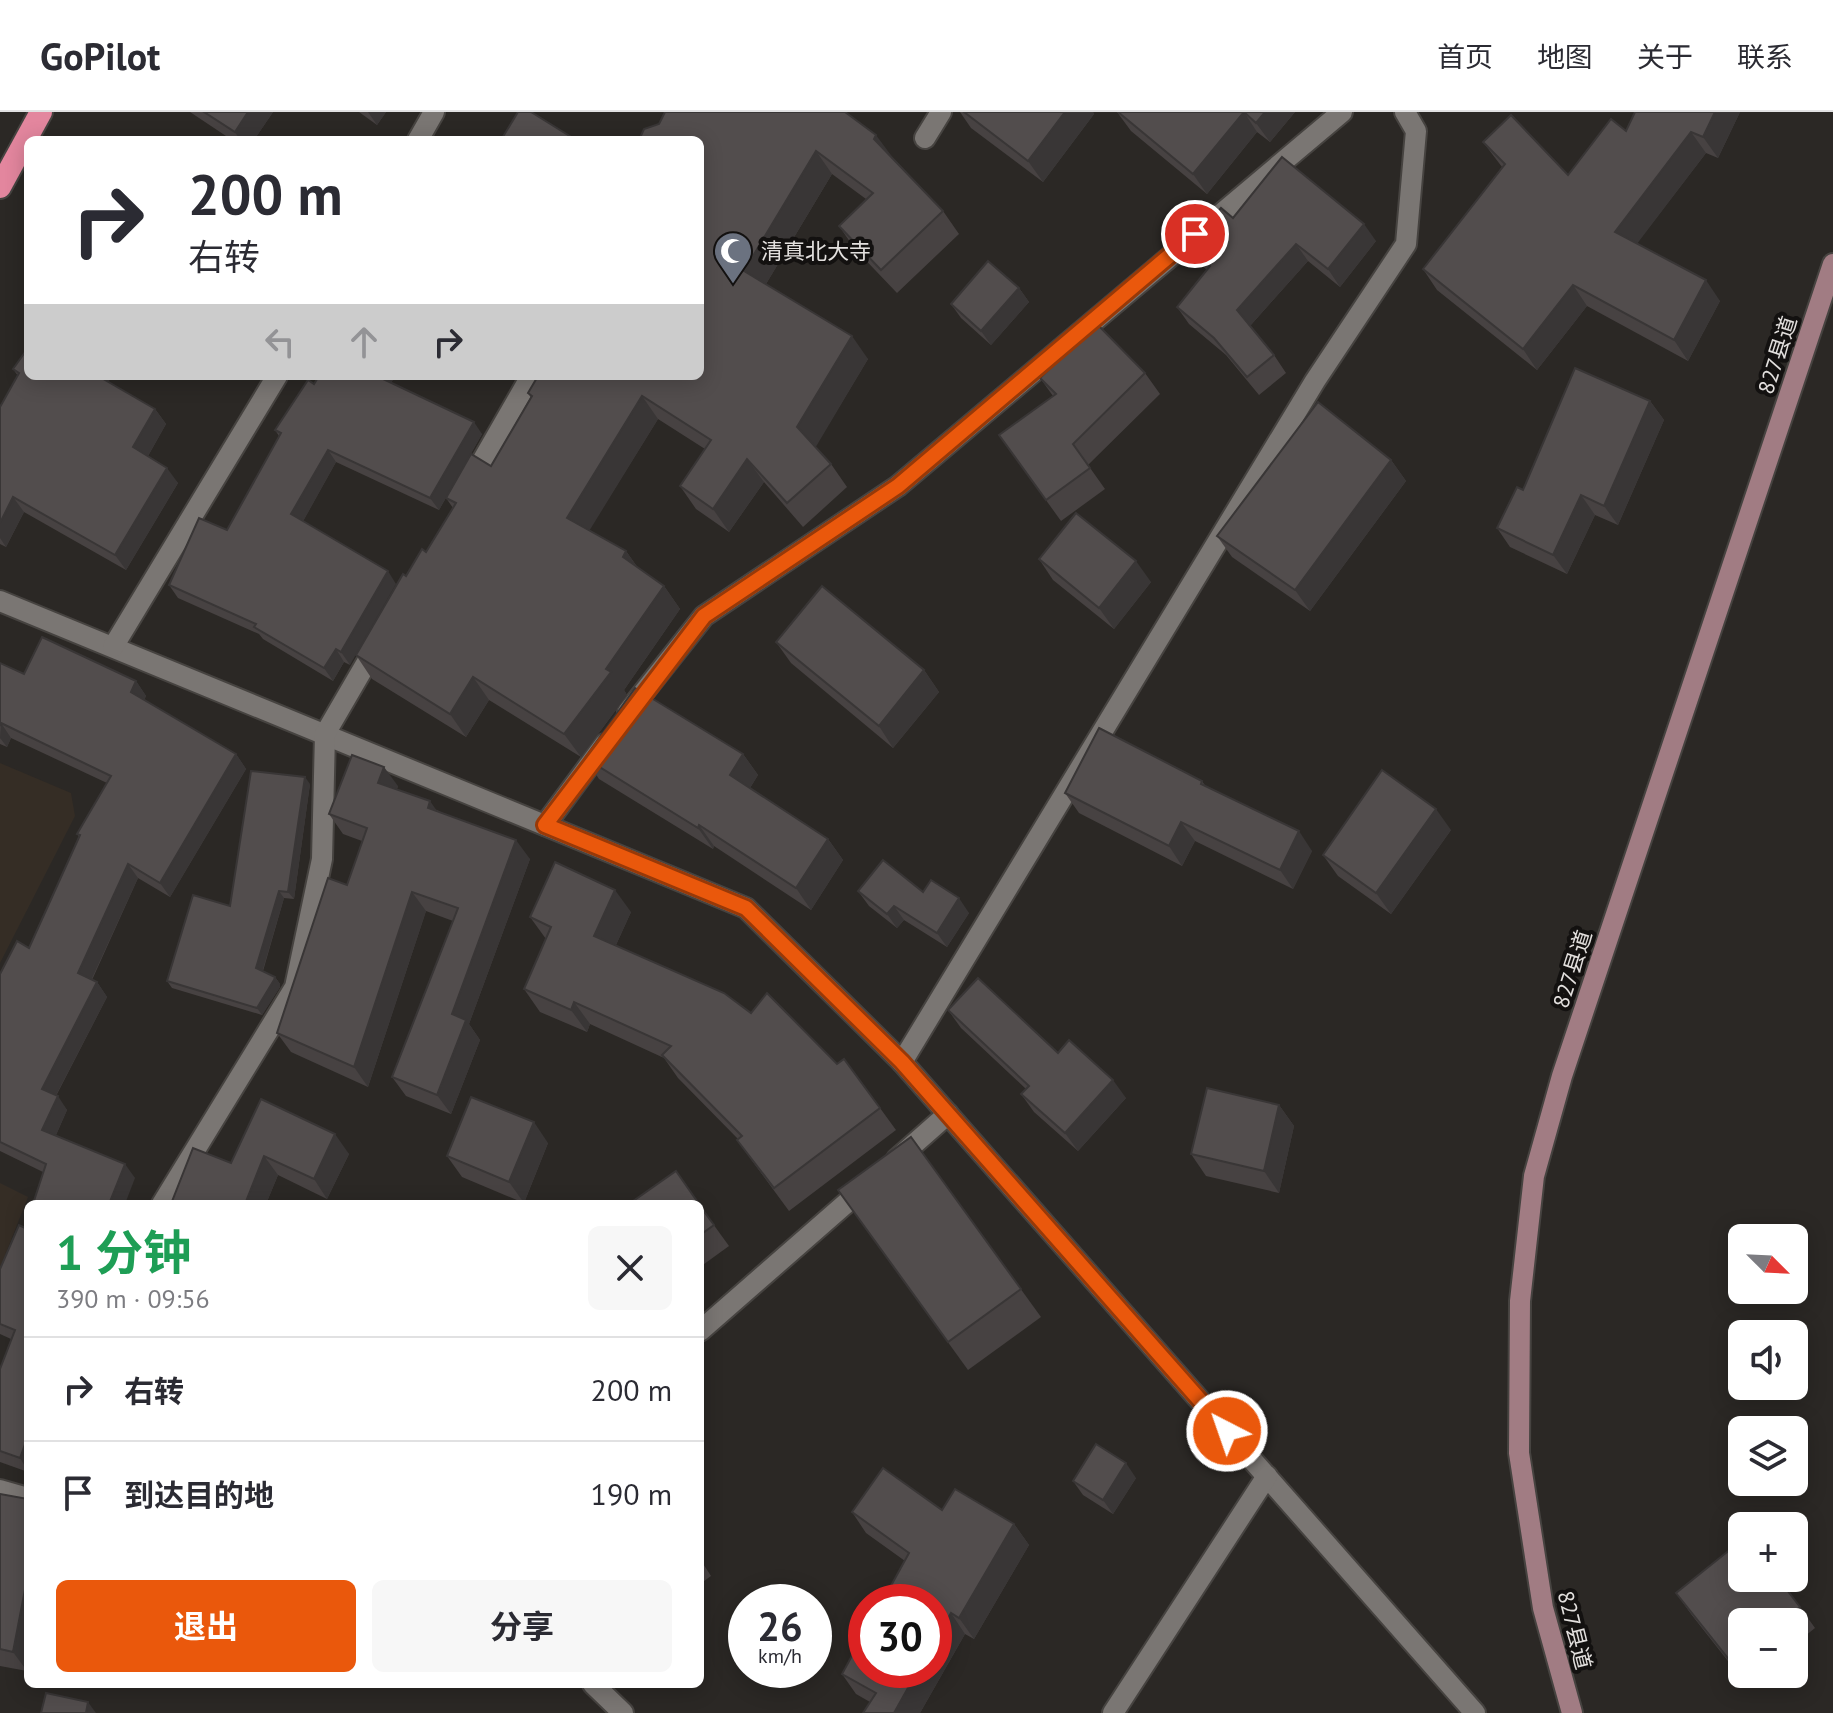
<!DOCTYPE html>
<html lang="zh">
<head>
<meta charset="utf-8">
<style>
	:root { --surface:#fff; --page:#f7f7f7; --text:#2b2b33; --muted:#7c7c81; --line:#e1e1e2; --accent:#ea580c }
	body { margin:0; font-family:"PT Sans","Noto Sans SC",sans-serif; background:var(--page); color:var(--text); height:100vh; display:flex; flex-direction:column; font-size:30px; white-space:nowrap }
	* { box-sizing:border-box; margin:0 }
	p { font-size:26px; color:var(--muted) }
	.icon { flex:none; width:44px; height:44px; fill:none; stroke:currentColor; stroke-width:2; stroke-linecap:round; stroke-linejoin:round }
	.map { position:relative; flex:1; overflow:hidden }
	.drawer { position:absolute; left:24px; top:1088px; width:680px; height:488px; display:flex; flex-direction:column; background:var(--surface); border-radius:12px; box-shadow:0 4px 20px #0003 }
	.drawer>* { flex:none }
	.hud { position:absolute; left:24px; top:24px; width:680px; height:244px; border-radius:12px; box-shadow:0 4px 20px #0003; background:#fff; color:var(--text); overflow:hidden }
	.needle { width:52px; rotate:114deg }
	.buttons { position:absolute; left:1728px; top:1112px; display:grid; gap:16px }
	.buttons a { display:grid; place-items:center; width:80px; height:80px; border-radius:12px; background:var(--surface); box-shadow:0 4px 20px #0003; font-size:40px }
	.speed { position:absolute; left:728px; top:1472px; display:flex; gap:16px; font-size:40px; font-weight:700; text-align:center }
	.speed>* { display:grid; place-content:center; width:104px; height:104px; border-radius:50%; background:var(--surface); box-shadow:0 4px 20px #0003; line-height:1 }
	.speed small { font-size:20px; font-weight:400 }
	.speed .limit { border:12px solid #d22; background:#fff; color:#111 }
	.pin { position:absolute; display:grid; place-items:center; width:68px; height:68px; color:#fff; margin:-34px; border:4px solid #fff; border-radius:50%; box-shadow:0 2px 8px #0007 }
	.me { position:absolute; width:88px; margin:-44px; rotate:319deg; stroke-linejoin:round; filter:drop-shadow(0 0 6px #0008) }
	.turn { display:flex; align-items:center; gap:28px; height:168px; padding:0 32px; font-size:36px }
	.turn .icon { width:104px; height:104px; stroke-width:2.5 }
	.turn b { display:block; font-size:56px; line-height:68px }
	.lanes { display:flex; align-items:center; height:76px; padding:0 32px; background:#0003; justify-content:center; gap:40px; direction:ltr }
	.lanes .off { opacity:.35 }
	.round { display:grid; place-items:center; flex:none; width:84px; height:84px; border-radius:12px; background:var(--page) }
	.overview { display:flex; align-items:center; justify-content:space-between; height:136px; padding:0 32px }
	h1 { font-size:48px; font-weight:700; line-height:60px; color:#1e9e55 }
	.primary-button { display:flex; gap:16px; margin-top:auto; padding:16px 32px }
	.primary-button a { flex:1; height:92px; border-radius:12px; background:var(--accent); color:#fff; font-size:32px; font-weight:700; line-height:92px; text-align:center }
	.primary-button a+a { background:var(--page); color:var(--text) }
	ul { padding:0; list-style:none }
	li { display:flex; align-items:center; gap:24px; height:104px; padding:0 32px; border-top:2px solid var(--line) }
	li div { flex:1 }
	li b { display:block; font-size:30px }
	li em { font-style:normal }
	header { display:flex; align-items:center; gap:48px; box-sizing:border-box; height:112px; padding:0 40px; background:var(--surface); border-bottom:2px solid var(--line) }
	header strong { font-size:38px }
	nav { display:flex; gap:44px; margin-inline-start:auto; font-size:28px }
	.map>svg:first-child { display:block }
</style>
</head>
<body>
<header>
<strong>GoPilot</strong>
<nav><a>首页</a><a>地图</a><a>关于</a><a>联系</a></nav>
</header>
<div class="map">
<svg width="1833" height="1601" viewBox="0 0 1833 1601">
	<rect width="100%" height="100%" fill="#2b2825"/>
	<g fill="#352d25">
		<path d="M0,651l71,30 4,23 -75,147z"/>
		<path d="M0,1071l28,14 -28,71z"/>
	</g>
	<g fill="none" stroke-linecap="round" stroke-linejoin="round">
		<defs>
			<g id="minor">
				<path d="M925,26l16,-26"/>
				<path d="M418,28l16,-28"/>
				<path d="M469,372l62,-108"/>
				<path d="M0,489l746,307 156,154 573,651"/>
				<path d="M113,535l164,-271"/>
				<path d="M628,600l76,-96 194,-130 444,-374"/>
				<path d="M545,713l60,-81"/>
				<path d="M902,950l413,-681 91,-137 10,-113 -11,-19"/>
				<path d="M897,1047l51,-45"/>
				<path d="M162,1092l133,-217 27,-128 3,-125 53,-91"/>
				<path d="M700,1219l167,-146"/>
				<path d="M0,1378l28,8"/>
				<path d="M593,1572l30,29"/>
				<path d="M1113,1601l154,-237"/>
			</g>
			<path id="secondary" d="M1572,1601l-29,-105 -24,-155 1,-152 14,-125 28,-100 271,-812"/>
			<path id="trunk" d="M0,75l41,-75"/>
		</defs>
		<use href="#minor" stroke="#464340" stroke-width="24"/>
		<use href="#secondary" stroke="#464340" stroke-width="24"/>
		<use href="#trunk" stroke="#464340" stroke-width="26"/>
		<use href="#minor" stroke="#7a7673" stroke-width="20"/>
		<use href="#secondary" stroke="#a17c83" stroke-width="20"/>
		<use href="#trunk" stroke="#e3869e" stroke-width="22"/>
	</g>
	<g fill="#474242">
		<path d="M190,0h83l-19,28h-22z"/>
		<path d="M359,0h27l-9,13z"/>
		<path d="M960,0h133l1,2 -51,68 -72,-54z"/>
		<path d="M1117,0h178l-25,30 -13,-10 -50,62 -76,-63z"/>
		<path d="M1740,0l-22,46 -12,-5 -69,90 83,58 -32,60 -101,-55 -50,64 -100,-80 -14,-21 79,-102 -19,-25 85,33 58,-44z"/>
		<path d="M644,17l249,29 50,53 16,23 -62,59 -42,-44 -16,-23 27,-27 -34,-25 -66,110 102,75 -53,88 16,17 16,23 -44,40 -39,-45 -35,50 -33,-23 -16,-23 25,-37 -47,-30 -69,111 37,21 12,17 26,18 16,23 -56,81 3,5 -46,62 -92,-57 -23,37 -94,-58 -16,-24 50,-79 20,-24 27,-44 -7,-10 45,-32 40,-68 -3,-5 172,-17z"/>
		<path d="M1233,106l143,23 -36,46 -32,-26 -58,65 24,29 12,18 -27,22 -33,-40 -37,-31 -12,-17 30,-37 -8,-7 -12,-18z"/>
		<path d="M1019,176l10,14 -38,43 -30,-27 -10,-14z"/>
		<path d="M13,257l95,13 47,27 11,15 -18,32 30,27 -52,87 -102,-58 -18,35 -6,-3v-137l18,-31z"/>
		<path d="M1145,261l15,21 -72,71 17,24 -44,32 -62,-86 54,-39 -13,-18z"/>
		<path d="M319,264h76l-4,7 91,51 -43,76 -103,-48 -33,59 47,144 -6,-3 -11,19 -70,-42 -4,-5 -81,-36 -9,-13 58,-55 52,-94 -4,-6 39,-46z"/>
		<path d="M1650,289l14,19 -46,105 -23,-10 -28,59 -57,-27 -13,-19 26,-38z"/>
		<path d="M1391,348l15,21 -96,130 -78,-54 -15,-21z"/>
		<path d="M1039,447l112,23 -37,47 -61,-49z"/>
		<path d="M776,530l148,28 15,22 -46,56 -102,-85z"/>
		<path d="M0,551l24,11 112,7 10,15 -2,4 92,54 10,15 -76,128 -32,-19 -46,102 5,2 10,15 -51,99 11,14 -11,25 79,43 -92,-6 -43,-21v-177l29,-26 50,-111 -2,-3 30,-51 -96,-45 -4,9 -7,-3z"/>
		<path d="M743,642l15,21 -8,13 78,51 15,21 -32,50 -97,-64 -1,3 -114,-70 -14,-21z"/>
		<path d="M1202,669l4,6 106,64 -19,38 -98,-48 -13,25 -103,-53 -14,-20z"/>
		<path d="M310,672l-16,115 -10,-1 -21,73 12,6 5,7v3l-18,28 -90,-27 -5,-7 63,-75z"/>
		<path d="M398,674l-1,3 133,70 -61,165 11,16 -29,74 -45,-18 -14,-19 61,-156 -27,-10 -58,176 -77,-35 -14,-19 70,-148 15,-44 -19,-7 -14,-20z"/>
		<path d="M1451,718l-60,84 -53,-38 -15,-21z"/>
		<path d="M858,779l65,1 46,21 -22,34 -43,-27 -7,8 -28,-22z"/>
		<path d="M631,800l-15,33 264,163 16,22 -107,81 -36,-49 -16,-22 1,-1 -60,-61 -14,-20 -74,-34 -3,8 -47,-20 -16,-23 22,-50 -16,-22z"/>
		<path d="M948,898l110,43 68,45 -48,53 -44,-39 -13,-18 5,-5 -65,-61z"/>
		<path d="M261,987l88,55 -22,45 -49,-24 -12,29h-95l60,-41z"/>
		<path d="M1279,993l15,21 -15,67 -73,-17 -15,-22z"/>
		<path d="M911,1025l130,180 -73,53 -130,-180z"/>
		<path d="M548,1031l-24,60 -62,-26 -15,-21z"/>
		<path d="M700,1094l29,40 -29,21z"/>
		<path d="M28,1107v253l-28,-10v-93l11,-30 -11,-5v-65l25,-41z"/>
		<path d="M1136,1366l-23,36 -30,-19 -10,-14z"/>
		<path d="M0,1382l28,5v165l-1,7 -27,-5z"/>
		<path d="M942,1398l72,14 15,21 -55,94 -9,-5 -45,79h-57l7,-11 -14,-8 -14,-20 63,-113 -39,-28 -14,-21z"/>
		<path d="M700,1447l11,17 -11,8z"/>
		<path d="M1676,1481l124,14 15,21 -21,17v-23h-52v52h16l-12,10 -55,-70z"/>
	</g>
	<g fill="#393636">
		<path d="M248,0h25l-19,28h-14l-5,-8z"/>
		<path d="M368,0h18l-9,13z"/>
		<path d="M1065,0h28l1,2 -51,68 -15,-21z"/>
		<path d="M1244,0l13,20 -50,62 -14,-20z"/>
		<path d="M1265,0h30l-25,30 -14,-19z"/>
		<path d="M1715,0h25l-22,46 -15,-21z"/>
		<path d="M1691,20l15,21 -76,100 -15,-21z"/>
		<path d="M876,23l17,23 -19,-19z"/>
		<path d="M816,39l16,23 -72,120 -16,-23z"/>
		<path d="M1364,112l12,17 -36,46 -12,-18z"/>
		<path d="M1296,132l12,17 -59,66 -12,-17z"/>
		<path d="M1706,168l14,21 -32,60 -14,-21z"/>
		<path d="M1573,173l14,21 -50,64 -14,-21z"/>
		<path d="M1019,176l10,14 -38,43 -10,-14z"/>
		<path d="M852,224l16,23 -54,91 -17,-23z"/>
		<path d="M95,264h17l-8,13z"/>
		<path d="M379,264h16l-8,14 -8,-13z"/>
		<path d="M642,284l16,23 -75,122 -16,-23z"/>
		<path d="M1650,289l14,19 -46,105 -14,-19z"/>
		<path d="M155,297l11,15 -22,39 -11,-16z"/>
		<path d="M474,310l8,12 -43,76 -9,-12z"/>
		<path d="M328,338l8,12 -36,65 -9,-13z"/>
		<path d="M747,347l17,23 -35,50 -16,-23z"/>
		<path d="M1391,348l15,21 -96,130 -15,-21z"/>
		<path d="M167,356l11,15 -52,87 -11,-15z"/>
		<path d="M1581,383l14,20 -28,59 -14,-19z"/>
		<path d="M13,385l11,15 -18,35 -6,-9v-15z"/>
		<path d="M626,439l16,23 -19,-17z"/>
		<path d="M1136,449l15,21 -37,47 -15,-21z"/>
		<path d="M388,459l8,13 -46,81 -9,-13z"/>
		<path d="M664,474l16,23 -56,81 3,5 -46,62 -17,-23 42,-65z"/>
		<path d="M336,537l8,13 -11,19 -9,-13z"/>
		<path d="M924,558l15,22 -46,56 -14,-22z"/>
		<path d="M473,565l16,23 -23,37 -16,-23z"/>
		<path d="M136,569l10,15 -5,10 -10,-14z"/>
		<path d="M1,611l10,15 -4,9 -7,-9z"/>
		<path d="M236,642l10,15 -76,128 -10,-14z"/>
		<path d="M743,642l15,21 -13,21 -15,-21z"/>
		<path d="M384,655l14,19 -6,16 -14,-19z"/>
		<path d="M305,665l5,7 -16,115 -6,-7z"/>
		<path d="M430,689l14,20 -16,-13z"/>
		<path d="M1436,697l15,21 -60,84 -15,-21z"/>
		<path d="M1181,710l14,19 -13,25 -13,-20z"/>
		<path d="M699,713l15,21 -1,3 -15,-21z"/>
		<path d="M1299,719l13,20 -19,38 -13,-19z"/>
		<path d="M828,727l15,21 -32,50 -15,-22z"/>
		<path d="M516,728l14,19 -61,165 11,16 -29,74 -14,-19 15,-81z"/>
		<path d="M128,752l10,14 -50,109 -10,-14z"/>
		<path d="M615,778l16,22 -21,46 -16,-22z"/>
		<path d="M279,779l5,7 -23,78 -5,-8z"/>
		<path d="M412,780l14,19 -58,176 -14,-20z"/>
		<path d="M959,786l10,15 -22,34 -10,-14z"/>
		<path d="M894,794l10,14 -7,8 -10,-14z"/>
		<path d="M275,865l5,7v3l-18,28 -5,-7z"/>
		<path d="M97,870l10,15 -55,106 -10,-14z"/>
		<path d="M574,890l16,22 -3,8 -16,-22z"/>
		<path d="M1113,968l13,18 -48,53 -13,-18z"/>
		<path d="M58,984l9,14 -15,34 -10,-14z"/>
		<path d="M1279,993l15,21 -15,67 -15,-22z"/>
		<path d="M534,1010l14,21 -24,60 -15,-21z"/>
		<path d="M335,1022l14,20 -22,45 -13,-20z"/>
		<path d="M264,1044l14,19 -12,29h-21z"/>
		<path d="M125,1052l10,14 -10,26h-16z"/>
		<path d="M28,1324v35l-8,-13z"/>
		<path d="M1126,1351l10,15 -23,36 -10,-14z"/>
		<path d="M1014,1412l15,21 -55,94 -15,-21z"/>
		<path d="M28,1462v90l-1,7 -14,-19z"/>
		<path d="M951,1501l14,21 -45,79h-26l24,-43h16v-27z"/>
		<path d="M88,1590l8,11h-10z"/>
	</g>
	<g fill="#524d4d" stroke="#393636" stroke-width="2">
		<path d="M204,0h44l-13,20z"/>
		<path d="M518,0h13l45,28h-75z"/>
		<path d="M665,0h180l31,23 -2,4 69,72 -62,59 -42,-44 34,-33 -57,-42 -72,120 108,65 -55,91 34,37 -44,39 -40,-44 -34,50 -33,-23 31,-46 -69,-44 -75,122 59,33 -3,6 41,29 -58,83 5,3 -47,62 -91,-57 -23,37 -94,-59 47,-81 3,2 16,-27 4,3 30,-49 -10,-5 25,-44 20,12 41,-70 -4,-3 10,-17h162v-236h-61l5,-11 15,-5z"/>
		<path d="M964,0h101l-37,49z"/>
		<path d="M1118,0h147l-9,11 -12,-11 -51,62z"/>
		<path d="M1635,0h80l-12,25 -12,-5 -76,100 91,48 -32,60 -101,-55 -50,64 -100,-80 82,-105 -22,-22 28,-27 57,60 43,-56 15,12z"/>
		<path d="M1282,45l82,67 -36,45 -32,-25 -59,66 37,45 -27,22 -33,-39 -37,-31 33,-41 -23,-21 34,-37 12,10z"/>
		<path d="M988,149l31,27 -38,43 -30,-27z"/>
		<path d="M1096,211l49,50 -72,71 17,24 -44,32 -47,-65 57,-41 -16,-16z"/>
		<path d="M28,236v28h70l57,33 -22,38 34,21 -52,87 -102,-58 -13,26v-116l19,-34 -6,-4z"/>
		<path d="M1575,256l75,33 -46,105 -23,-11 -28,60 -56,-27 20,-41 6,3z"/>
		<path d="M319,264h60v1l95,45 -44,76 -102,-48 -37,64 97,57 -47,81 -5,-3 -12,19 -70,-41 2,-3 -87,-39 30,-67 28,12 54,-97 -6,-3 33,-50 6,4z"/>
		<path d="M1318,290l73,58 -96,130 -78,-54z"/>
		<path d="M1076,401l60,48 -37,47 -60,-49z"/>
		<path d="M822,474l102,84 -45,56 -103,-84z"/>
		<path d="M42,525l94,44 -5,11 105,62 -76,129 -32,-19 -50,109 19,9 -55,107 16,7 -16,34 83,34 -16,40h-76l13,-40 -46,-22v-168l17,-33 12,7 51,-113 -3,-1 34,-58 -110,-53 -1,3v-63l24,11z"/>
		<path d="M635,576l108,66 -13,21 98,64 -32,49 -97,-63 -1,3 -113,-70z"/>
		<path d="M1099,616l103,53 -1,3 98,47 -19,39 -99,-48 -12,24 -104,-53z"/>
		<path d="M352,643l32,12 -6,16 52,18 -2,7 88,32 -64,174 14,6 -29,75 -45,-18 66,-169 -46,-16 -58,175 -77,-34 51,-155 19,7 20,-57 -38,-14z"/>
		<path d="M1382,658l54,39 -60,84 -53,-38z"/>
		<path d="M251,659l54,6 -17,115 -9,-1 -23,77 19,9 -1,3 -17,28 -90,-27 26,-86 37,11z"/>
		<path d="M883,748l40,32 8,-12 28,18 -22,35 -43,-27 -7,8 -29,-23z"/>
		<path d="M555,750l60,28 -21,46 130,57 27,20 16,-20 70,71 7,-5 36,49 -106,80 -37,-48 5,-4 -80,-81 9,-9 -97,-44 -3,8 -47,-21 27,-62 -21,-10z"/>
		<path d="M978,866l80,75 11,-13 44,40 -48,53 -44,-39 8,-8 -81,-76z"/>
		<path d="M1207,976l72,17 -15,66 -73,-17z"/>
		<path d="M471,985l63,25 -25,60 -62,-26z"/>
		<path d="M261,987l74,35 -21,45 -50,-23 -19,48h-74l22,-56 38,15z"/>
		<path d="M911,1025l110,152 -73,53 -110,-152z"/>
		<path d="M676,1059l23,33h-70z"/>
		<path d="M700,1094l14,19 -14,10z"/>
		<path d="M28,1107v217l-8,22 -20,-7v-82l15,-39 -15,-6v-55l19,-44 6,3z"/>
		<path d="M1096,1332l30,19 -23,37 -30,-19z"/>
		<path d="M883,1356l59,42 13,-21 59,35 -55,94 -8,-5 -17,30v-41h-52l27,-49 -57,-41z"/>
		<path d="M0,1382l28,5v75l-15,78 -13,-3z"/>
		<path d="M1742,1428v38h36l22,29 -19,15h-39v31l-11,9 -55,-69z"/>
		<path d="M866,1518v40h52l-24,43h-31l13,-20 -34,-19z"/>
		<path d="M46,1581l42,9 -2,11h-45z"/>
	</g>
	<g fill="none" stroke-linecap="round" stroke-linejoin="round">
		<defs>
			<path id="route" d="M1195,122l-297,252 -194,130 -159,209 201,83 156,154 325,369"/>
		</defs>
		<use href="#route" stroke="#983908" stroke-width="20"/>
		<use href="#route" stroke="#ea580c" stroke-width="14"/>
	</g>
	<defs>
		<symbol id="mosque-pin" viewBox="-11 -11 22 30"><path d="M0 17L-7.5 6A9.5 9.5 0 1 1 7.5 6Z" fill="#6b7280" stroke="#131110"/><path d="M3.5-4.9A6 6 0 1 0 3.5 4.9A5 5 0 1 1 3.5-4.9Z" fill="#fff"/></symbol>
	</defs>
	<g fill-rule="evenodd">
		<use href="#mosque-pin" x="711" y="117" width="44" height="60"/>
	</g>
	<g text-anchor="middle" stroke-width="8" stroke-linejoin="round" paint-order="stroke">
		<g font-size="22" fill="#e3e0de" stroke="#131110" text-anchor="start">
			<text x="761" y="147">清真北大寺</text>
		</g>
		<g font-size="22" fill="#e3e0de" stroke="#131110">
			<text transform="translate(1777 243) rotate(-72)" y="8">827县道</text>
			<text transform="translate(1572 857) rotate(-72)" y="8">827县道</text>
			<text transform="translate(1575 1518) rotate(76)" y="8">827县道</text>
		</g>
	</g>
</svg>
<div class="buttons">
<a><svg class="needle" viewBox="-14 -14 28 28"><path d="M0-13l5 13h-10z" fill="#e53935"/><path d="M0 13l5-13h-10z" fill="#7c7c81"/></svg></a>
<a><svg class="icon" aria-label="sound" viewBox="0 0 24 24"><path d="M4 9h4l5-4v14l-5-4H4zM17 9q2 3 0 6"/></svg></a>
<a><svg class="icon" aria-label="layers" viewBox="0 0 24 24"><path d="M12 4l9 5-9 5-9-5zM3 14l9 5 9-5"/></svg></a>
<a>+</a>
<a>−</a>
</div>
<div class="speed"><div>26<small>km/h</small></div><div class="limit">30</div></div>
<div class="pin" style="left:1195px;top:122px;background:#d93025"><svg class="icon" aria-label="arrive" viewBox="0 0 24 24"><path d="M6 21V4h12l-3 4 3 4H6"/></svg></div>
<svg class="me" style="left:1227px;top:1319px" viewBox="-20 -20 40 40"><circle r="17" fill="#ea580c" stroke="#fff" stroke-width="3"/><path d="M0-11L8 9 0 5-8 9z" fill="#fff"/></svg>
<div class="hud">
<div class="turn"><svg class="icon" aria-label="right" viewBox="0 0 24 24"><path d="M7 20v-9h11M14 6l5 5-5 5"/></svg><div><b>200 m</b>右转</div></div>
<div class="lanes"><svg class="icon off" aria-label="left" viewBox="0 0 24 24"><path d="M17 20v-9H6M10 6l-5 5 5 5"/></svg><svg class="icon off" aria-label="ahead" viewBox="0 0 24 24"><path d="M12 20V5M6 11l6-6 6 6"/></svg><svg class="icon" aria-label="right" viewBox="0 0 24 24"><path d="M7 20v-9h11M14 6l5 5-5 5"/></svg></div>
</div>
<section class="drawer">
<div class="overview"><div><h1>1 分钟</h1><p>390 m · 09:56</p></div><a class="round"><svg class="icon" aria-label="close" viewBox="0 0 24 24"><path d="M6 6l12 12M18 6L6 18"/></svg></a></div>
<ul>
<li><svg class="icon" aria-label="right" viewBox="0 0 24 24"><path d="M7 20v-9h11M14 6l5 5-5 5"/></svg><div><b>右转</b></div><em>200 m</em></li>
<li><svg class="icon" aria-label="arrive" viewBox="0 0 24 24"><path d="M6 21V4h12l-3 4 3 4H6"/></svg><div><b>到达目的地</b></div><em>190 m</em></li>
</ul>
<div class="primary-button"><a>退出</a><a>分享</a></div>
</section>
</div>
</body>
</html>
